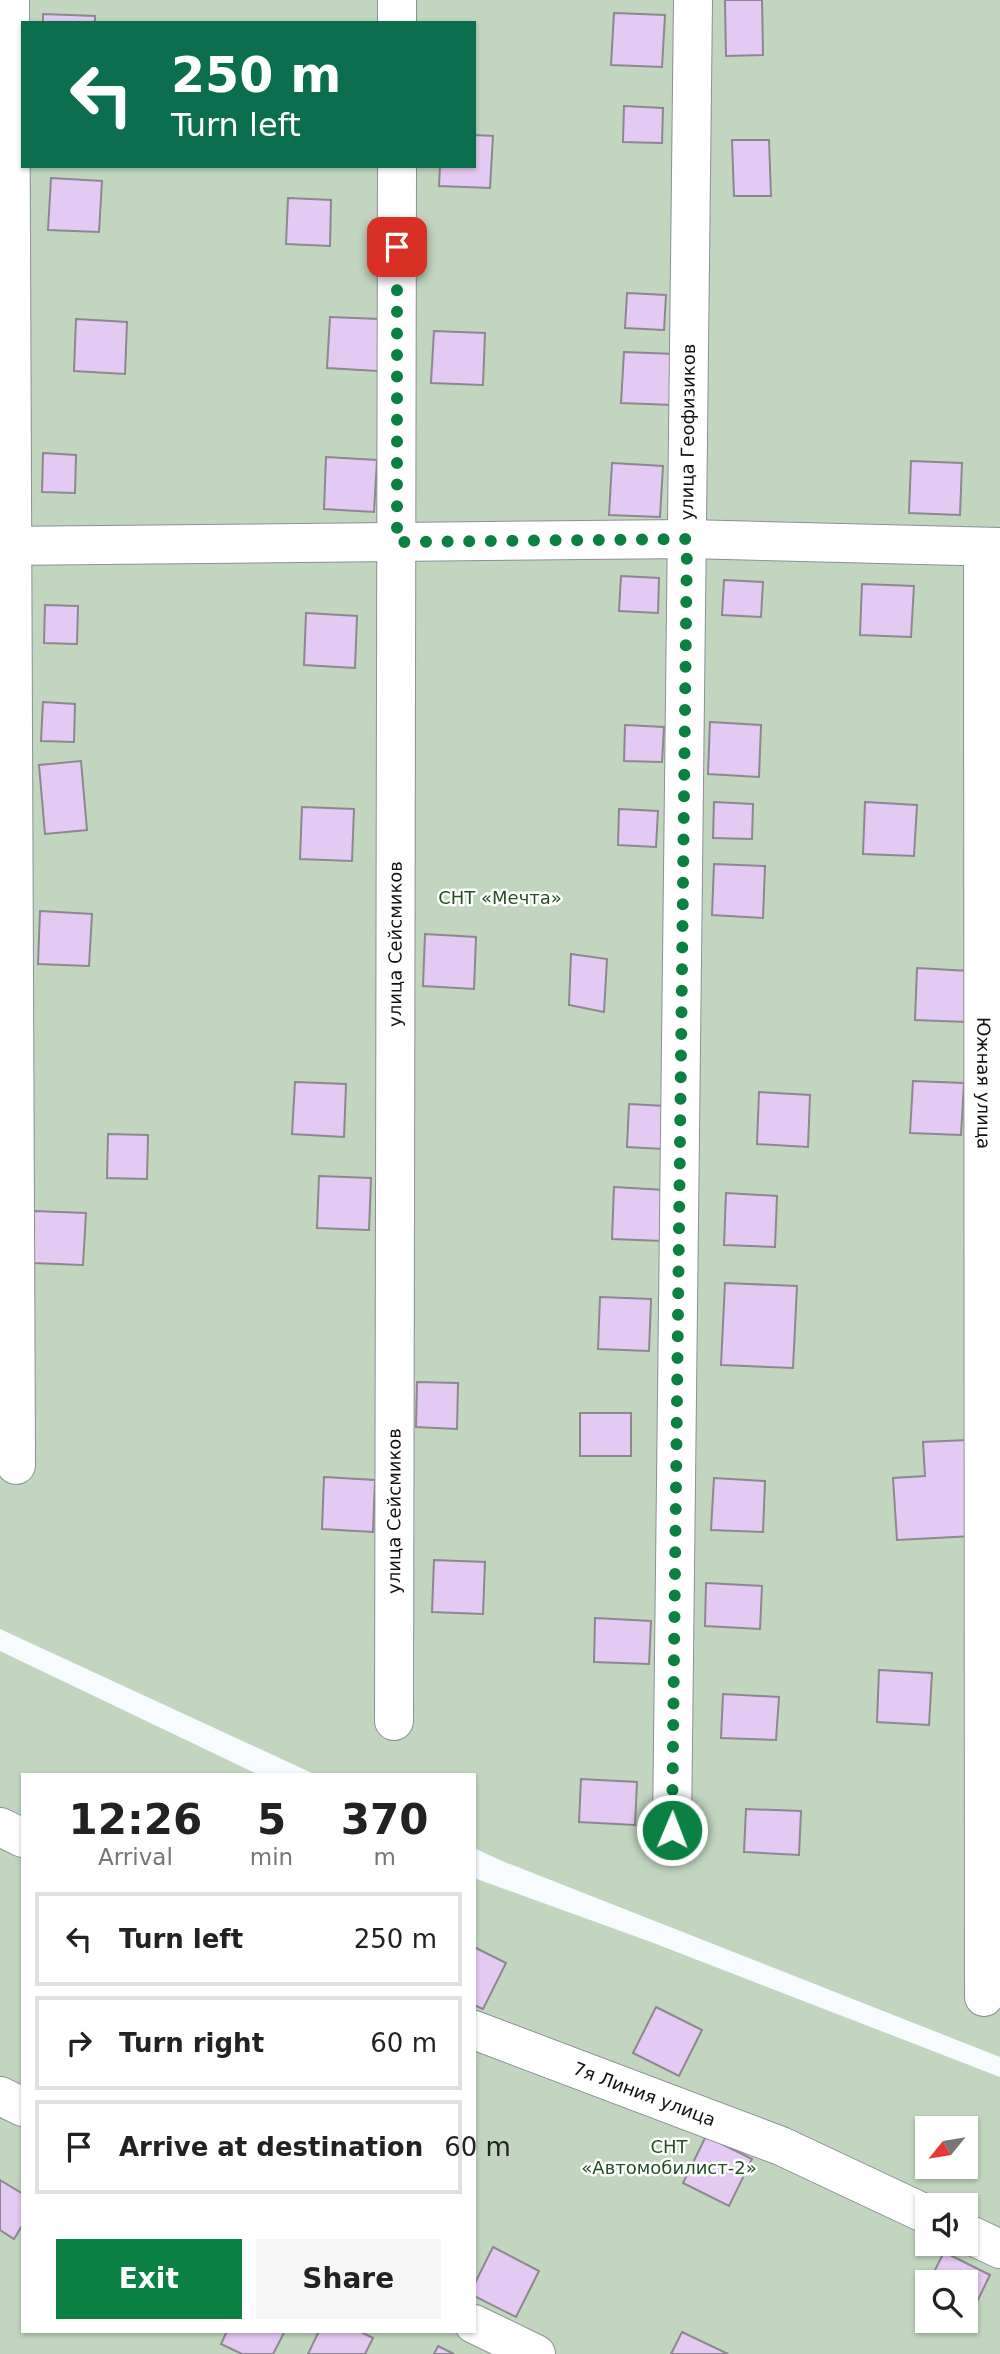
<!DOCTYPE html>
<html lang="en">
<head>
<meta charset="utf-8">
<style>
	:root { --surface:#fff; --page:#f6f6f6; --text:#222; --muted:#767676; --line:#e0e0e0; --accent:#0b8043 }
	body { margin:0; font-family:"DejaVu Sans",sans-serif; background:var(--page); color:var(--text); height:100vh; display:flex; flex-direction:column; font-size:26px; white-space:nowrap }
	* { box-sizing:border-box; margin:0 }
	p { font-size:23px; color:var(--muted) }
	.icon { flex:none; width:38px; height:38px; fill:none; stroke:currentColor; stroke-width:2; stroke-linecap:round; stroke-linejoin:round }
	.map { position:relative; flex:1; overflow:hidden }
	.panel { position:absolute; left:21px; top:1773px; width:455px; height:560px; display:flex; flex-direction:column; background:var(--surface); border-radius:0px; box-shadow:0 2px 5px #0004 }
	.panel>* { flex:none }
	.banner { position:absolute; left:21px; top:21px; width:455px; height:147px; border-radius:0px; box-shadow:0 2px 5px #0004; background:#0b6e4f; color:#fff; overflow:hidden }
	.needle { width:46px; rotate:240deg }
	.fabs { position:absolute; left:915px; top:2116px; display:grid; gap:14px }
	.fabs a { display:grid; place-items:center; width:63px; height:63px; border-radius:0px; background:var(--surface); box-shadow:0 2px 5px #0004; font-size:35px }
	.pin { position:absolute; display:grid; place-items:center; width:60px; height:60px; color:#fff; margin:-30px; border-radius:14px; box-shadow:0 4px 10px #0006 }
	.me { position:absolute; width:77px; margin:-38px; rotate:1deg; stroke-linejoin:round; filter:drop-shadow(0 0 5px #0008) }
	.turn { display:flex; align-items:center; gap:24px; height:147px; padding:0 35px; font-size:32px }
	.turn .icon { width:91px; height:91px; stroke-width:2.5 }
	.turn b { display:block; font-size:49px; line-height:60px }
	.eta { display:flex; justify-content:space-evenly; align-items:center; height:119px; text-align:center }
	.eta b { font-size:42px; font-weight:600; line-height:49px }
	.action { display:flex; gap:14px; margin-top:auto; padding:14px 35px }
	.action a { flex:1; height:80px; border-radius:0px; background:var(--accent); color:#fff; font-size:28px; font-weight:600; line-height:80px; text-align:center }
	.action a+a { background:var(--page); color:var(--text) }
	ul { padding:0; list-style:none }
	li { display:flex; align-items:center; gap:21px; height:94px; margin:0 14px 10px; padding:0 21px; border:4px solid var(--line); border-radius:0px }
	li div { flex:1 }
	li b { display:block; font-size:26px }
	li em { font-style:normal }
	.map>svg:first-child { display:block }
</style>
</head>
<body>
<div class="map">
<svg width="1000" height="2354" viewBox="0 0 1000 2354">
	<rect width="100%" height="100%" fill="#f8fbfe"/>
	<g fill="#c1d5bf" fill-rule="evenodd">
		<path d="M0,0h1000v2057l-498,-196 -28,-13v-74h-160l-314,-145zM23,23h451v143h-451z"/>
		<path d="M0,1651l257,123h-234v557h451v-453l177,64 349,135v277h-1000zM928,2128h38v38h-38zM928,2205h38v39h-38zM928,2282h38v38h-38z"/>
	</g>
	<g fill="#e4c9f2" stroke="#8d8890" stroke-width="2">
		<path d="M725,0h37l1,55 -37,1z"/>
		<path d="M614,13l51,2 -3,52 -51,-2z"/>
		<path d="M43,14l52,2v7h-52z"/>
		<path d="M624,106l39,2 -1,35 -39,-1z"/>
		<path d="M474,135l19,1 -3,52 -51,-2 1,-20h34z"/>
		<path d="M732,140h37l2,56h-37z"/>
		<path d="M51,178l51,3 -3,51 -51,-2z"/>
		<path d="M288,198l43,2 -1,46 -44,-2z"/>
		<path d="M627,293l39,2 -2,35 -39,-2z"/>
		<path d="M330,317l50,2 -2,52 -51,-3z"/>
		<path d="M76,319l51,3 -2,52 -51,-3z"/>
		<path d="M434,331l51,2 -2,52 -52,-2z"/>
		<path d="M624,352l51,2 -2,51 -52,-2z"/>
		<path d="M43,453l33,2 -1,38 -33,-1z"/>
		<path d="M326,457l51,3 -3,52 -50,-3z"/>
		<path d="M911,461l51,2 -2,52 -51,-2z"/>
		<path d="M612,463l51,3 -3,51 -51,-2z"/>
		<path d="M621,576l38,2 -1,35 -39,-2z"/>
		<path d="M724,580l39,2 -2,35 -39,-2z"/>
		<path d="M862,584l52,2 -3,51 -51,-2z"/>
		<path d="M45,605l33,1 -1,38 -33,-1z"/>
		<path d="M306,613l51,3 -2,52 -51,-3z"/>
		<path d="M43,702l32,2 -1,38 -33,-1z"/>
		<path d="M710,722l51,3 -2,52 -51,-3z"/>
		<path d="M625,725l39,2 -2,35 -38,-1z"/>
		<path d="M81,761l6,69 -42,4 -6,-69z"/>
		<path d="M714,802l39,2 -1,35 -39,-1z"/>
		<path d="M865,802l52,3 -3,51 -51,-2z"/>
		<path d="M302,807l52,2 -2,52 -52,-2z"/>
		<path d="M619,809l39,2 -2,36 -38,-2z"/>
		<path d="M714,864l51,2 -2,52 -51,-3z"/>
		<path d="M40,911l52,3 -3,52 -51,-2z"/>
		<path d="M425,934l51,3 -2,52 -51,-3z"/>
		<path d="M571,954l36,5 -3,53 -35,-7z"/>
		<path d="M917,968l52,3 -2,51 -52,-2z"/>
		<path d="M913,1081l51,2 -3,52 -51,-2z"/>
		<path d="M295,1082l51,2 -2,53 -52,-3z"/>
		<path d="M759,1092l51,3 -2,52 -51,-3z"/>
		<path d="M629,1104l36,2 -2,43 -36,-2z"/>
		<path d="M108,1134l40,1 -1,44 -40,-1z"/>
		<path d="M319,1176l52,2 -2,52 -52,-2z"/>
		<path d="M614,1187l51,3 -2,51 -51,-2z"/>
		<path d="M726,1193l51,3 -2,51 -51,-2z"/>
		<path d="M34,1211l52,2 -3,52 -51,-2z"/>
		<path d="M725,1283l72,3 -4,82 -72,-3z"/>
		<path d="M600,1297l51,2 -2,52 -51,-2z"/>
		<path d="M417,1382l41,1 -1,46 -41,-2z"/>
		<rect x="580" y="1413" width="51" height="43"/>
		<path d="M967,1440l6,96 -76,4 -4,-62 32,-2 -2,-34z"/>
		<path d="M324,1477l51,3 -2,52 -51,-3z"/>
		<path d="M714,1478l51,3 -2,51 -52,-2z"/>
		<path d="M434,1560l51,2 -2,52 -51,-2z"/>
		<path d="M706,1583l56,3 -2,43 -55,-3z"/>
		<path d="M595,1618l56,3 -2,43 -55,-2z"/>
		<path d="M879,1670l53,3 -3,52 -52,-3z"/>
		<path d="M723,1694l56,3 -3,43 -55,-2z"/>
		<path d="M581,1779l56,3 -2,43 -56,-3z"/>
		<path d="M746,1809l55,2 -2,44 -55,-3z"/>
		<path d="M474,1947l32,16 -23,46 -9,-4z"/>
		<path d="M656,2007l46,23 -23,46 -46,-23z"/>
		<path d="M706,2136l46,23 -23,47 -46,-23z"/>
		<path d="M0,2180l23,14v30l-9,15 -14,-9z"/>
		<path d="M493,2247l46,24 -23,46 -42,-21v-11z"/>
		<path d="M944,2252l46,23 -23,47 -3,-2h2v-38h-37z"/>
		<path d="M227,2331h58l-12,23h-31l-21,-10z"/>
		<path d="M319,2331h40l14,7 -8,16h-57z"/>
		<path d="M682,2332l46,22h-57z"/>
		<path d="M438,2346l16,8h-20z"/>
	</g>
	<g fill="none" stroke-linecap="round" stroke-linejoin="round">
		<defs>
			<g id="minor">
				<path d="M10,0l6,1465"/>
				<path d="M397,23v-23"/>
				<path d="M0,546l687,-7 313,8"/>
				<path id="s1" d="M983,547l1,1450"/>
				<path id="s2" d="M394,1721l3,-1555"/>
				<path d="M0,1827l23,11"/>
				<path id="s3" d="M672,1830l21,-1830"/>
				<path id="s4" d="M474,2030l307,116 147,69"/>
				<path d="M0,2096l23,11"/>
				<path d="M966,2233l34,16"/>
				<path d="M474,2324l62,30"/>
			</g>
		</defs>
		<use href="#minor" stroke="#8b9097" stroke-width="40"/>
		<use href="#minor" stroke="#fff" stroke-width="38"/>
	</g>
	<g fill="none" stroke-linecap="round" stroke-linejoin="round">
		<path stroke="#0b8043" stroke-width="12" stroke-dasharray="0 21.6" d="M397,247v295l290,-3 -15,1291"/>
	</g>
	<g text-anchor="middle" stroke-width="5" stroke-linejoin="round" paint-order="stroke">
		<g font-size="18" fill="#0f1114" stroke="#fff">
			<text dy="6" stroke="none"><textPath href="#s3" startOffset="1398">улица Геофизиков</textPath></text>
			<text dy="6" stroke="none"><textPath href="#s2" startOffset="777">улица Сейсмиков</textPath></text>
			<text dy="6" stroke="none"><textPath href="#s1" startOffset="536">Южная улица</textPath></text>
			<text dy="6" stroke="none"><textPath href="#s2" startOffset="210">улица Сейсмиков</textPath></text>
			<text dy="6" stroke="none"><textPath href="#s4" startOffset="182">7я Линия улица</textPath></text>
		</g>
		<g font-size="18" fill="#225020" stroke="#fff">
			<text x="500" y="904">СНТ «Мечта»</text>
			<text x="669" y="2153">СНТ<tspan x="669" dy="21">«Автомобилист-2»</tspan></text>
		</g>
	</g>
</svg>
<div class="fabs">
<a><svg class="needle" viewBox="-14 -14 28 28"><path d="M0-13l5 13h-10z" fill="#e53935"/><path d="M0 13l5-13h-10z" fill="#767676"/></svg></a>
<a><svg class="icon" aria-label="sound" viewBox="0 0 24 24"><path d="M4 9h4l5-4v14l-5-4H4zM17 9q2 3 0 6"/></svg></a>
<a><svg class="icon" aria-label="search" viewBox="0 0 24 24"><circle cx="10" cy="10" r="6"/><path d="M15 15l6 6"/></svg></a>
</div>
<div class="pin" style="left:397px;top:247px;background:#d93025"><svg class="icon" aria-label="arrive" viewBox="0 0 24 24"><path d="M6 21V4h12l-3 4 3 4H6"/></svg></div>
<svg class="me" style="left:672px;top:1830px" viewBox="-20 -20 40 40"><circle r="17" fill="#0b8043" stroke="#fff" stroke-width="3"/><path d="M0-11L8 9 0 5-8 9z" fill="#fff"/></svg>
<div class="banner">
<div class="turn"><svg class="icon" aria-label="left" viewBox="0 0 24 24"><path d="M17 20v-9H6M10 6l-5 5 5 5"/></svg><div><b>250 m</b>Turn left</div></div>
</div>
<section class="panel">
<div class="eta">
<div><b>12:26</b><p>Arrival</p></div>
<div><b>5</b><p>min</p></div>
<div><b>370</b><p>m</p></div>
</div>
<ul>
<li><svg class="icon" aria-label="left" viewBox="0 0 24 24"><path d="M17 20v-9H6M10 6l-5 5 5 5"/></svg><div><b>Turn left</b></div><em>250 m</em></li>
<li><svg class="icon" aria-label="right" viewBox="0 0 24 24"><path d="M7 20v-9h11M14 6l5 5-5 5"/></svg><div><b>Turn right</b></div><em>60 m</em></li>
<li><svg class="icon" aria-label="arrive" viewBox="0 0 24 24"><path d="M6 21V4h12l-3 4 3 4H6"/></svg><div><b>Arrive at destination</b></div><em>60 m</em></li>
</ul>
<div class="action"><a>Exit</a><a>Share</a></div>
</section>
</div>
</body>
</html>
